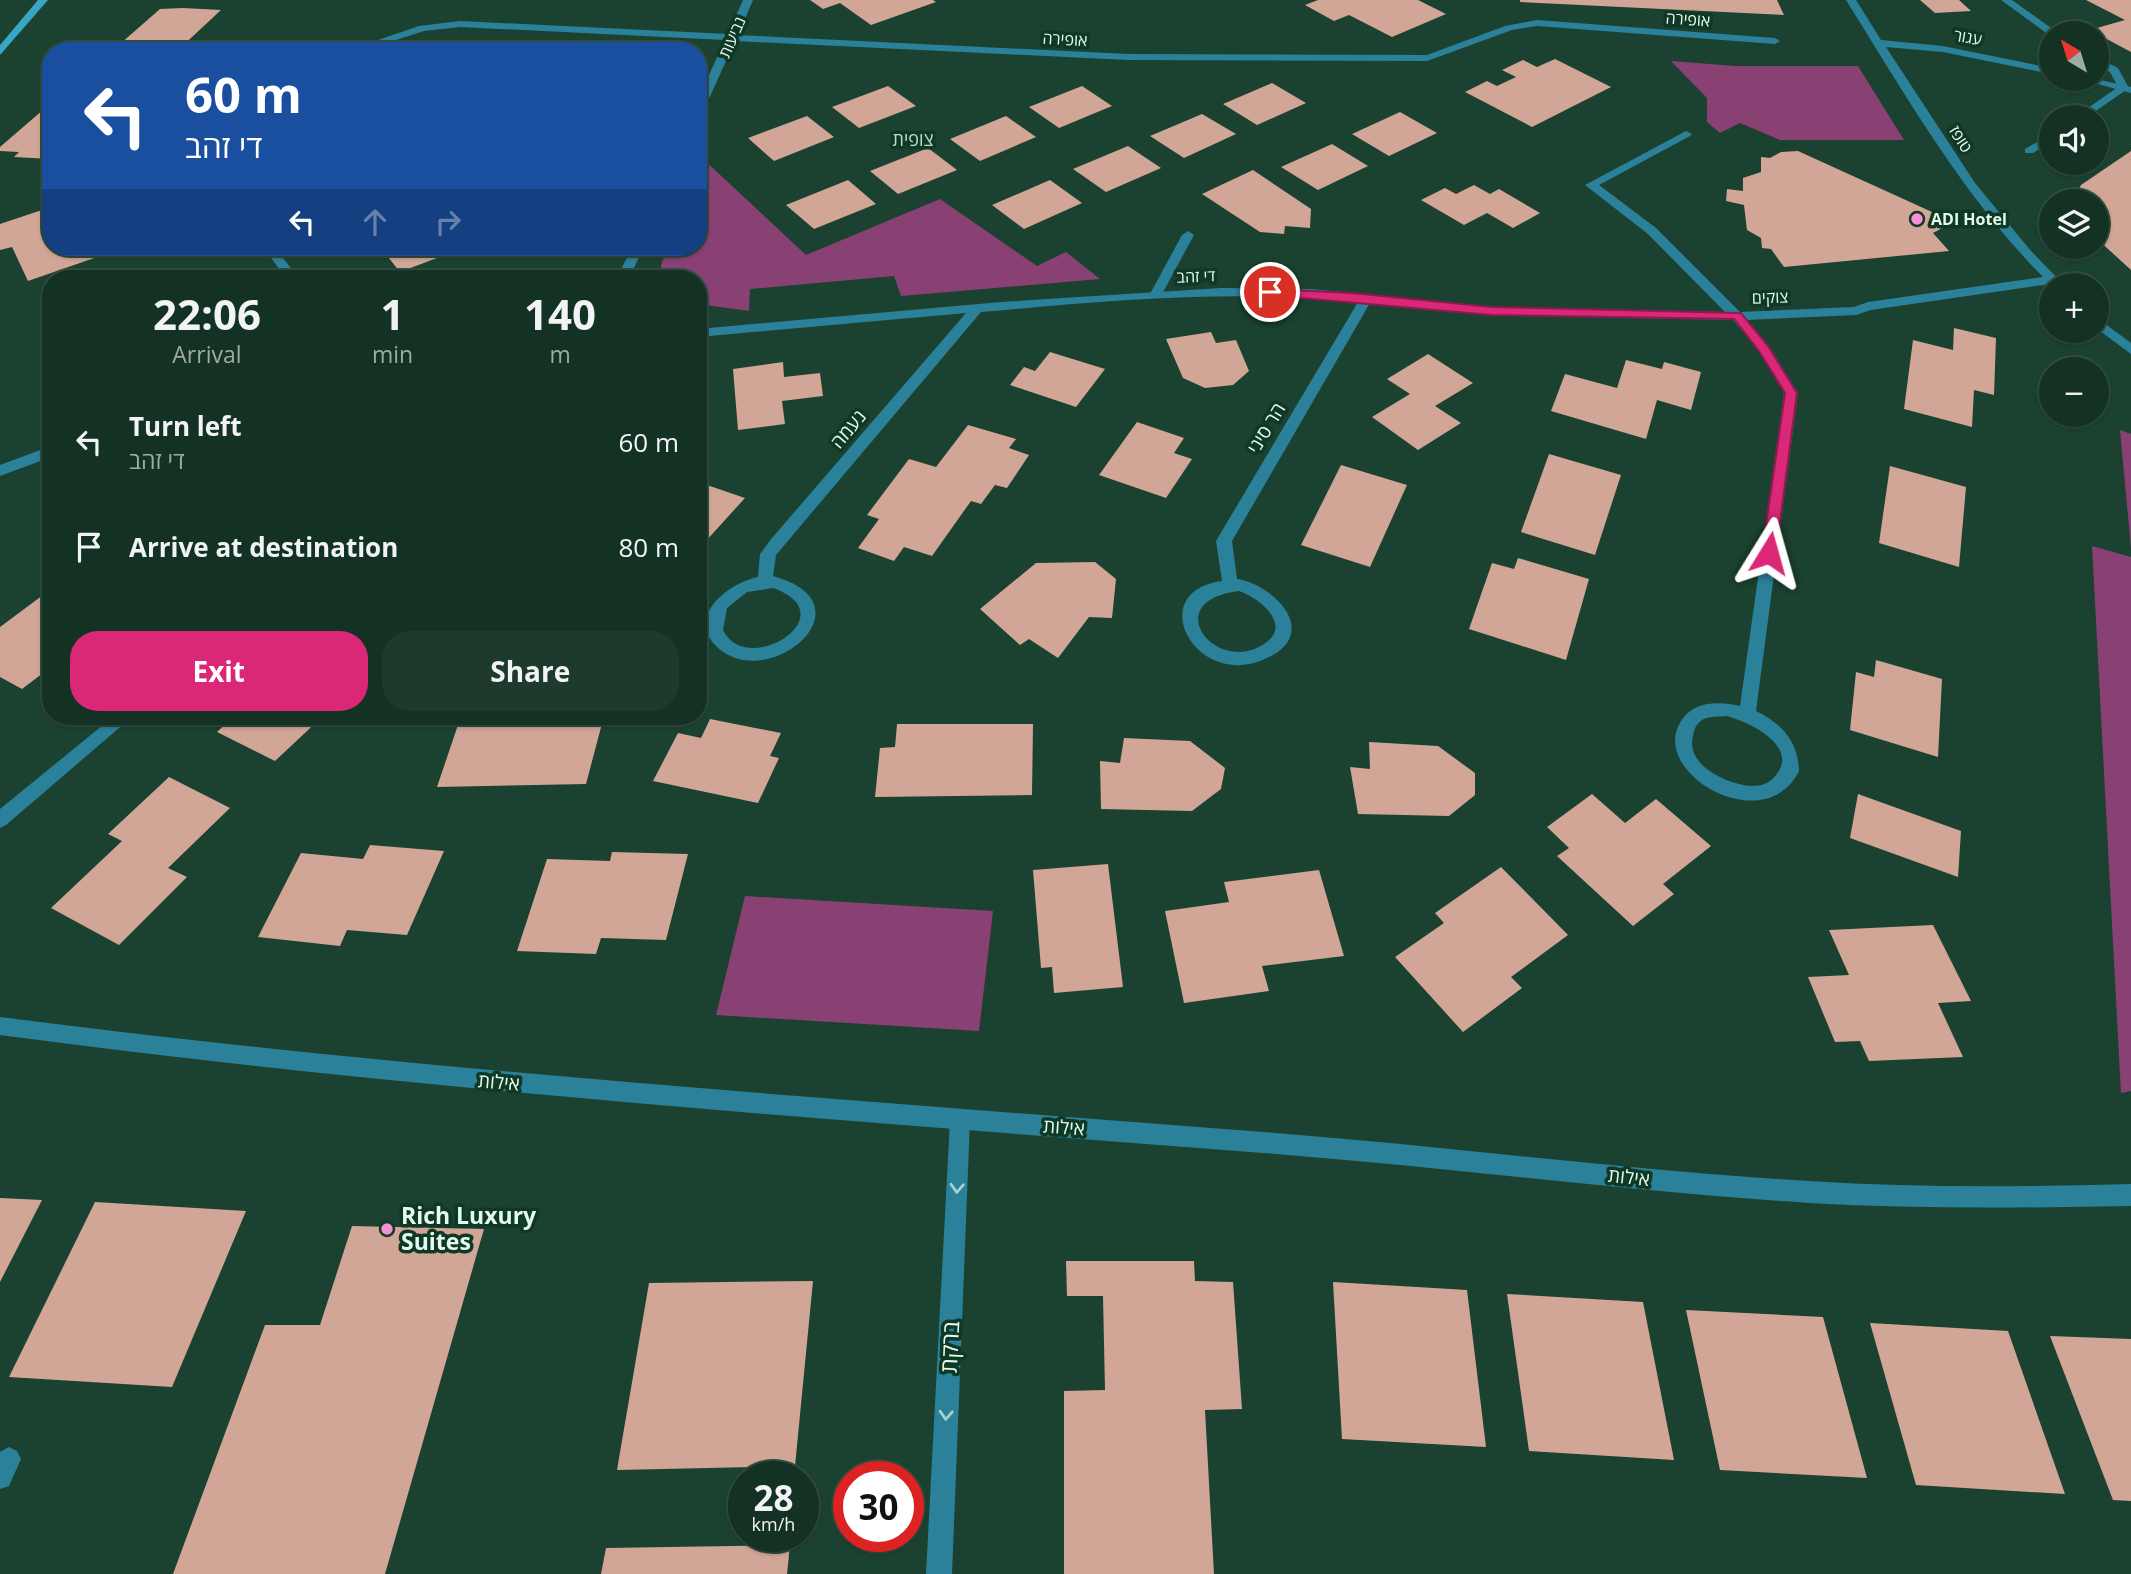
<!DOCTYPE html>
<html lang="en">
<head>
<meta charset="utf-8">
<style>
	:root { --surface:#143224; --page:#1d3a2c; --text:#f1f3f6; --muted:#9daaa6; --line:#334d41; --accent:#db2777 }
	body { margin:0; font-family:"Open Sans",Heebo,sans-serif; background:var(--page); color:var(--text); height:100vh; display:flex; flex-direction:column; font-size:26px; white-space:nowrap }
	* { box-sizing:border-box; margin:0 }
	p { font-size:23px; color:var(--muted) }
	.icon { flex:none; width:38px; height:38px; fill:none; stroke:currentColor; stroke-width:2; stroke-linecap:round; stroke-linejoin:round }
	.map { position:relative; flex:1; overflow:hidden }
	.side { position:absolute; left:42px; top:270px; width:665px; height:455px; display:flex; flex-direction:column; background:var(--surface); border-radius:28px; box-shadow:0 2px 5px #0004,0 0 0 2px var(--line) }
	.side>* { flex:none }
	.banner { position:absolute; left:42px; top:42px; width:665px; height:214px; border-radius:28px; box-shadow:0 2px 5px #0004,0 0 0 2px var(--line); background:#1a4fa0; color:#fff; overflow:hidden }
	.needle { width:46px; rotate:322deg }
	.fabs { position:absolute; left:2039px; top:21px; display:grid; gap:14px }
	.fabs a { display:grid; place-items:center; width:70px; height:70px; border-radius:50%; background:var(--surface); box-shadow:0 2px 5px #0004,0 0 0 2px var(--line); font-size:35px }
	.speed { position:absolute; left:728px; top:1461px; display:flex; gap:14px; font-size:35px; font-weight:700; text-align:center }
	.speed>* { display:grid; place-content:center; width:91px; height:91px; border-radius:50%; background:var(--surface); box-shadow:0 2px 5px #0004,0 0 0 2px var(--line); line-height:1 }
	.speed small { font-size:18px; font-weight:400 }
	.speed .limit { border:10px solid #d22; background:#fff; color:#111 }
	.pin { position:absolute; display:grid; place-items:center; width:60px; height:60px; color:#fff; margin:-30px; border:4px solid #fff; border-radius:50%; box-shadow:0 2px 7px #0007 }
	.me { position:absolute; width:77px; margin:-38px; rotate:8deg; stroke-linejoin:round; filter:drop-shadow(0 0 5px #0008) }
	.turn { display:flex; align-items:center; gap:24px; height:147px; padding:0 28px; font-size:32px }
	.turn .icon { width:91px; height:91px; stroke-width:2.5 }
	.turn b { display:block; font-size:49px; line-height:60px }
	.lanes { display:flex; align-items:center; height:66px; padding:0 28px; background:#0003; justify-content:center; gap:35px; direction:ltr }
	.lanes .off { opacity:.35 }
	.eta { display:flex; justify-content:space-evenly; align-items:center; height:119px; text-align:center }
	.eta b { font-size:42px; font-weight:700; line-height:49px }
	.primary-button { display:flex; gap:14px; margin-top:auto; padding:14px 28px }
	.primary-button a { flex:1; height:80px; border-radius:28px; background:var(--accent); color:#fff; font-size:28px; font-weight:700; line-height:80px; text-align:center }
	.primary-button a+a { background:var(--page); color:var(--text) }
	ul { padding:0; list-style:none }
	li { display:flex; align-items:center; gap:21px; height:105px; padding:0 28px }
	li div { flex:1 }
	li b { display:block; font-size:26px }
	li em { font-style:normal }
	.map>svg:first-child { display:block }
</style>
</head>
<body>
<div class="map">
<svg width="2131" height="1574" viewBox="0 0 2131 1574">
	<rect width="100%" height="100%" fill="#1b4230"/>
	<g fill="#894173">
		<path d="M1671,61l64,5h123l46,74h-124l-40,-17 -20,10 -13,-11v-24z"/>
		<path d="M702,158l104,97 134,-56 97,67 29,-14 34,27 -199,17 -7,-20 -144,13 -1,22 -51,-7v-26h-36l-1,-13 7,-18h30v-79z"/>
		<path d="M2120,430l11,4v114z"/>
		<path d="M2092,546l39,11v534l-10,2z"/>
		<path d="M745,896l248,15 -14,120 -263,-16z"/>
	</g>
	<g fill="#d1a696">
		<path d="M810,0h123l3,2 -65,23 -31,-22 -17,6z"/>
		<path d="M1318,0h100l28,14 -54,23 -43,-22 -15,6 -29,-16z"/>
		<path d="M1520,0h257l7,15 -264,-13z"/>
		<path d="M1920,0h39l12,11 -36,2z"/>
		<path d="M2086,0h45v52l-41,-22 35,-10z"/>
		<path d="M183,8l38,2 -44,41h-65l48,-42z"/>
		<path d="M641,42l7,7 15,-5 9,7h-55z"/>
		<path d="M1555,59l56,28 -79,40 -67,-35 22,-11 10,5 19,-9 -14,-7 21,-10 14,7z"/>
		<path d="M1272,83l34,20 -49,22 -34,-21z"/>
		<path d="M888,86l28,20 -57,22 -27,-21z"/>
		<path d="M1082,86l30,20 -53,22 -30,-21z"/>
		<path d="M51,103v56l-37,-2 5,-5 -19,-1v-4z"/>
		<path d="M1400,112l37,21 -48,23 -37,-22z"/>
		<path d="M1202,114l34,20 -52,24 -34,-22z"/>
		<path d="M807,116l27,21 -60,24 -26,-23z"/>
		<path d="M1006,116l30,21 -56,24 -30,-22z"/>
		<path d="M1332,144l36,22 -50,24 -37,-23z"/>
		<path d="M1128,146l33,22 -55,24 -33,-23z"/>
		<path d="M928,148l29,22 -59,24 -28,-23z"/>
		<path d="M1798,151l156,71 -21,11 16,18 -165,16 -13,-18 -9,-1 -1,-10 -14,-8 -3,-25 -18,-4 1,-12 16,2v-13l18,-6v-15l9,1 11,-6z"/>
		<path d="M2131,151v119l-35,-32v-37h-23l8,-16z"/>
		<path d="M1253,170l58,39 -1,19 -25,-2 -1,8 -24,-2 -58,-38z"/>
		<path d="M848,180l28,24 -62,25 -28,-24z"/>
		<path d="M1050,180l32,23 -58,26 -32,-24z"/>
		<path d="M1474,185l16,9 9,-5 41,24 -27,15 -26,-15 -23,12 -43,-25 24,-12 11,6z"/>
		<path d="M51,207v40h75l-98,34 -16,-34 -12,3v-26z"/>
		<path d="M380,247h86l-66,25z"/>
		<path d="M1954,328l42,10 -2,57 -20,-5 -2,37 -68,-18 9,-69 40,10z"/>
		<path d="M1211,332l5,11 20,-3 13,31 -16,14 -28,3 -22,-10 -17,-39z"/>
		<path d="M1050,352l55,17 -29,38 -66,-22 14,-18 11,4z"/>
		<path d="M1428,354l45,29 -38,23 26,17 -43,27 -46,-33 38,-23 -23,-15z"/>
		<path d="M1626,360l36,9 2,-7 37,10 -10,38 -34,-10 -11,39 -95,-28 14,-37 52,14z"/>
		<path d="M783,362l1,15 36,-4 3,23 -41,5 3,23 -47,6 -5,-61z"/>
		<path d="M1137,422l47,16 -10,15 18,6 -26,39 -67,-23z"/>
		<path d="M968,425l48,14 -7,9 20,7 -22,33 -12,-3 -14,19 -10,-3 -39,55 -28,-9 -10,14 -36,-13 21,-29 -12,-4 42,-56 27,8z"/>
		<path d="M1549,454l72,21 -26,80 -74,-23z"/>
		<path d="M1341,465l66,20 -37,82 -69,-22z"/>
		<path d="M1890,466l76,21 -7,80 -80,-24z"/>
		<path d="M701,483l44,15 -40,44 -7,-2v-54z"/>
		<path d="M1518,558l71,21 -23,81 -97,-31 23,-66 22,6z"/>
		<path d="M1095,562l21,17 -4,39 -23,-1 -31,41 -29,-19 -9,6 -40,-36 56,-46z"/>
		<path d="M43,595l8,4v68l-29,22 -22,-12v-50z"/>
		<path d="M1876,660l66,19 -4,78 -88,-27 6,-58 18,5z"/>
		<path d="M234,716h89l-48,45 -58,-29z"/>
		<path d="M461,716h143l-18,68 -149,3z"/>
		<path d="M710,719l71,14 -11,23 9,2 -21,45 -105,-22 25,-48 23,5z"/>
		<path d="M897,724h136l-1,71 -157,2 5,-49 15,-1z"/>
		<path d="M1124,738l66,3 35,27 -4,21 -29,22 -91,-2 -1,-48 20,2z"/>
		<path d="M1369,742l69,4 37,27v22l-26,21 -91,-2 -8,-47 20,2z"/>
		<path d="M169,777l61,31 -62,60 19,9 -68,68 -68,-37 71,-67 -14,-7z"/>
		<path d="M1592,794l33,29 31,-24 55,47 -48,38 11,10 -41,32 -76,-70 12,-8 -22,-21z"/>
		<path d="M1858,794l103,37 -3,46 -108,-39z"/>
		<path d="M370,845l74,6 -37,84 -60,-5 -7,16 -82,-9 43,-84 62,6z"/>
		<path d="M612,852l76,2 -22,86 -65,-2 -5,16 -79,-3 30,-92 63,2z"/>
		<path d="M1108,864l15,123 -69,6 -2,-26 -11,1 -8,-98z"/>
		<path d="M1501,867l67,68 -57,42 11,11 -59,44 -68,-75 49,-34 -9,-10z"/>
		<path d="M1319,870l25,86 -82,10 7,25 -85,12 -19,-92 64,-9 -5,-20z"/>
		<path d="M1933,925l38,76 -33,2 25,54 -94,4 -9,-20 -25,1 -27,-65 41,-2 -20,-45z"/>
		<path d="M0,1198l42,2 -42,82z"/>
		<path d="M95,1202l151,9 -74,176 -163,-10z"/>
		<path d="M352,1226l132,3 -99,345h-212l92,-249h55z"/>
		<path d="M1066,1261h128l1,20 38,1 9,127 -37,1 9,164h-150v-183l41,-1 -2,-94h-36z"/>
		<path d="M813,1281l-18,185 -178,4 32,-187z"/>
		<path d="M1333,1282l134,8 19,157 -144,-8z"/>
		<path d="M1507,1294l136,8 31,158 -145,-9z"/>
		<path d="M1686,1310l137,7 44,161 -147,-8z"/>
		<path d="M1870,1323l138,8 57,163 -149,-9z"/>
		<path d="M2050,1336l81,3v162l-18,-1z"/>
		<path d="M790,1545l-3,29h-186l5,-26z"/>
	</g>
	<g fill="none" stroke-linecap="round" stroke-linejoin="round">
		<g fill="#2c819a" fill-rule="evenodd">
			<path d="M2001,0h11l46,33 -9,2z"/>
			<path d="M2096,57l22,11 11,20 -42,29h-12l43,-30 -8,-15 -14,-7z"/>
			<path d="M2051,134v8l-18,11h-8v-4z"/>
			<path d="M1188,231l6,4 -32,59 -6,4 -4,-1 -2,-3 32,-59z"/>
			<path d="M9,1447l8,4 4,8 -12,27 -9,3v-37z"/>
		</g>
		<g fill="#2c819a" fill-rule="evenodd">
			<path d="M743,0h10l-15,35 390,19 299,1 78,-29 32,-6 238,18 5,3 -5,3 -238,-18 -25,4 -85,31 -299,-1 -393,-19 -32,71 -5,3v-16l27,-59 -265,-13 -36,4 -62,20h-16l73,-25 41,-5 268,13z"/>
			<path d="M1846,0h10l25,40 62,6 108,22v6l-108,-22 -57,-5 89,136 56,68 33,34 -14,-1 -179,26 -15,5 -109,5 22,26 29,47 -42,318c26,13 42,30 43,60 -37,74 -166,-8 -110,-59 12,-11 36,-10 51,-6l44,-313 -25,-42 -26,-31 -242,-5 -121,-12 -138,238 5,38c35,5 81,50 36,76 -74,43 -133,-63 -51,-74l-6,-40 142,-239c-125,-13 -253,-1 -377,10l-205,243 -3,21c102,28 -5,119 -56,71 -32,-30 11,-64 41,-70l2,-23 12,-16 194,-225 -268,24v-8l303,-27 220,-14 90,1 180,18 234,5 -77,-78 -63,-49 101,-54 6,3 -2,2 -91,49 57,43 84,84 114,-5 14,-5 175,-25c-80,-81 -137,-181 -197,-277zM773,588c76,27 -27,91 -50,42l4,-22 20,-16zM1239,591c19,6 55,34 25,53 -48,32 -107,-43 -25,-53zM1726,716c22,5 74,30 50,59 -6,8 -14,11 -24,11 -23,-1 -67,-20 -59,-50 1,-7 4,-14 11,-17 6,-3 16,-2 22,-3z"/>
			<path d="M2079,79h17l35,8v6z"/>
			<path d="M263,247h12l23,31h-12z"/>
			<path d="M632,247h12l-15,31h-12z"/>
			<path d="M2096,317l35,26v11l-35,-26z"/>
			<path d="M51,446v11l-51,19v-11z"/>
			<path d="M114,716h19l-127,109 -6,3v-19z"/>
			<path d="M960,1110l7,3 3,7 -18,454h-26l24,-454 3,-7z"/>
		</g>
		<path fill="#2c819a" fill-rule="evenodd" d="M0,1017c420,54 841,82 1263,115 182,14 363,38 546,49 107,7 215,6 322,3v22c-108,2 -215,3 -322,-3 -183,-12 -364,-36 -546,-50 -422,-33 -843,-62 -1263,-118z"/>
		<path fill="#39a6c5" fill-rule="evenodd" d="M38,0h10l-48,55v-10z"/>
	</g>
	<defs><path id="oneway-chevron" d="M-2-3.5L2.5 0L-2 3.5" fill="none" stroke-width="1.6" stroke-linecap="round" stroke-linejoin="round" transform="scale(1.75)"/></defs>
	<g stroke="#a4d0d0">
		<use href="#oneway-chevron" transform="translate(957 1188) rotate(93)"/>
		<use href="#oneway-chevron" transform="translate(946 1415) rotate(93)"/>
	</g>
	<path fill="#db2777" stroke="#8e194d" stroke-width="2" d="M1270,289l82,4 139,14 250,6 27,33 29,47 -21,160 -7,5 -7,-5 23,-160 -26,-42 -25,-32 -243,-4 -225,-20v-5z"/>
	<g fill="#f491d3" stroke="#0f3826" stroke-width="2.5">
		<circle cx="1917" cy="219" r="7"/>
		<circle cx="387" cy="1229" r="7"/>
	</g>
	<g text-anchor="middle" stroke-width="7" stroke-linejoin="round" paint-order="stroke">
		<g font-size="16" fill="#e4faed" stroke="#0f3826">
			<text transform="translate(1688 19) rotate(4)" y="6">אופירה</text>
			<text transform="translate(732 37) rotate(-66)" y="6">נביעות</text>
			<text transform="translate(1968 37) rotate(10)" y="6">עגור</text>
			<text transform="translate(1065 39) rotate(3)" y="6">אופירה</text>
			<text transform="translate(1961 139) rotate(57)" y="6">טופז</text>
			<text transform="translate(1196 276) rotate(-2)" y="6">די זהב</text>
			<text transform="translate(1770 297) rotate(-2)" y="6">צוקים</text>
		</g>
		<g font-size="16" font-weight="bold" fill="#e4faed" stroke="#0f3826" text-anchor="start">
			<text x="1931" y="225">ADI Hotel</text>
		</g>
		<g font-size="18" fill="#b4dfc7" stroke="#0f3826">
			<text x="913" y="146">צופית</text>
		</g>
		<g font-size="19" fill="#e4faed" stroke="#0f3826">
			<text transform="translate(1266 428) rotate(-59)" y="7">הר סיני</text>
			<text transform="translate(848 429) rotate(-50)" y="7">נעמה</text>
			<text transform="translate(499 1082) rotate(5)" y="7">אילות</text>
			<text transform="translate(1064 1127) rotate(4)" y="7">אילות</text>
			<text transform="translate(1629 1177) rotate(6)" y="7">אילות</text>
		</g>
		<g font-size="23" font-weight="bold" fill="#e4faed" stroke="#0f3826" text-anchor="start">
			<text x="401" y="1224">Rich Luxury<tspan x="401" dy="26">Suites</tspan></text>
		</g>
		<g font-size="23" fill="#e4faed" stroke="#0f3826">
			<text transform="translate(950 1347) rotate(-87)" y="8">ברקת</text>
		</g>
	</g>
</svg>
<div class="fabs">
<a><svg class="needle" viewBox="-14 -14 28 28"><path d="M0-13l5 13h-10z" fill="#e53935"/><path d="M0 13l5-13h-10z" fill="#9daaa6"/></svg></a>
<a><svg class="icon" aria-label="sound" viewBox="0 0 24 24"><path d="M4 9h4l5-4v14l-5-4H4zM17 9q2 3 0 6"/></svg></a>
<a><svg class="icon" aria-label="layers" viewBox="0 0 24 24"><path d="M12 4l9 5-9 5-9-5zM3 14l9 5 9-5"/></svg></a>
<a>+</a>
<a>−</a>
</div>
<div class="speed"><div>28<small>km/h</small></div><div class="limit">30</div></div>
<div class="pin" style="left:1270px;top:292px;background:#d93025"><svg class="icon" aria-label="arrive" viewBox="0 0 24 24"><path d="M6 21V4h12l-3 4 3 4H6"/></svg></div>
<svg class="me" style="left:1769px;top:553px" viewBox="-20 -20 40 40"><path d="M0-17L14 15 0 8-14 15z" fill="#db2777" stroke="#fff" stroke-width="4"/></svg>
<div class="banner">
<div class="turn"><svg class="icon" aria-label="left" viewBox="0 0 24 24"><path d="M17 20v-9H6M10 6l-5 5 5 5"/></svg><div><b>60 m</b>די זהב</div></div>
<div class="lanes"><svg class="icon" aria-label="left" viewBox="0 0 24 24"><path d="M17 20v-9H6M10 6l-5 5 5 5"/></svg><svg class="icon off" aria-label="ahead" viewBox="0 0 24 24"><path d="M12 20V5M6 11l6-6 6 6"/></svg><svg class="icon off" aria-label="right" viewBox="0 0 24 24"><path d="M7 20v-9h11M14 6l5 5-5 5"/></svg></div>
</div>
<section class="side">
<div class="eta">
<div><b>22:06</b><p>Arrival</p></div>
<div><b>1</b><p>min</p></div>
<div><b>140</b><p>m</p></div>
</div>
<ul>
<li><svg class="icon" aria-label="left" viewBox="0 0 24 24"><path d="M17 20v-9H6M10 6l-5 5 5 5"/></svg><div><b>Turn left</b><p>די זהב</p></div><em>60 m</em></li>
<li><svg class="icon" aria-label="arrive" viewBox="0 0 24 24"><path d="M6 21V4h12l-3 4 3 4H6"/></svg><div><b>Arrive at destination</b></div><em>80 m</em></li>
</ul>
<div class="primary-button"><a>Exit</a><a>Share</a></div>
</section>
</div>
</body>
</html>
